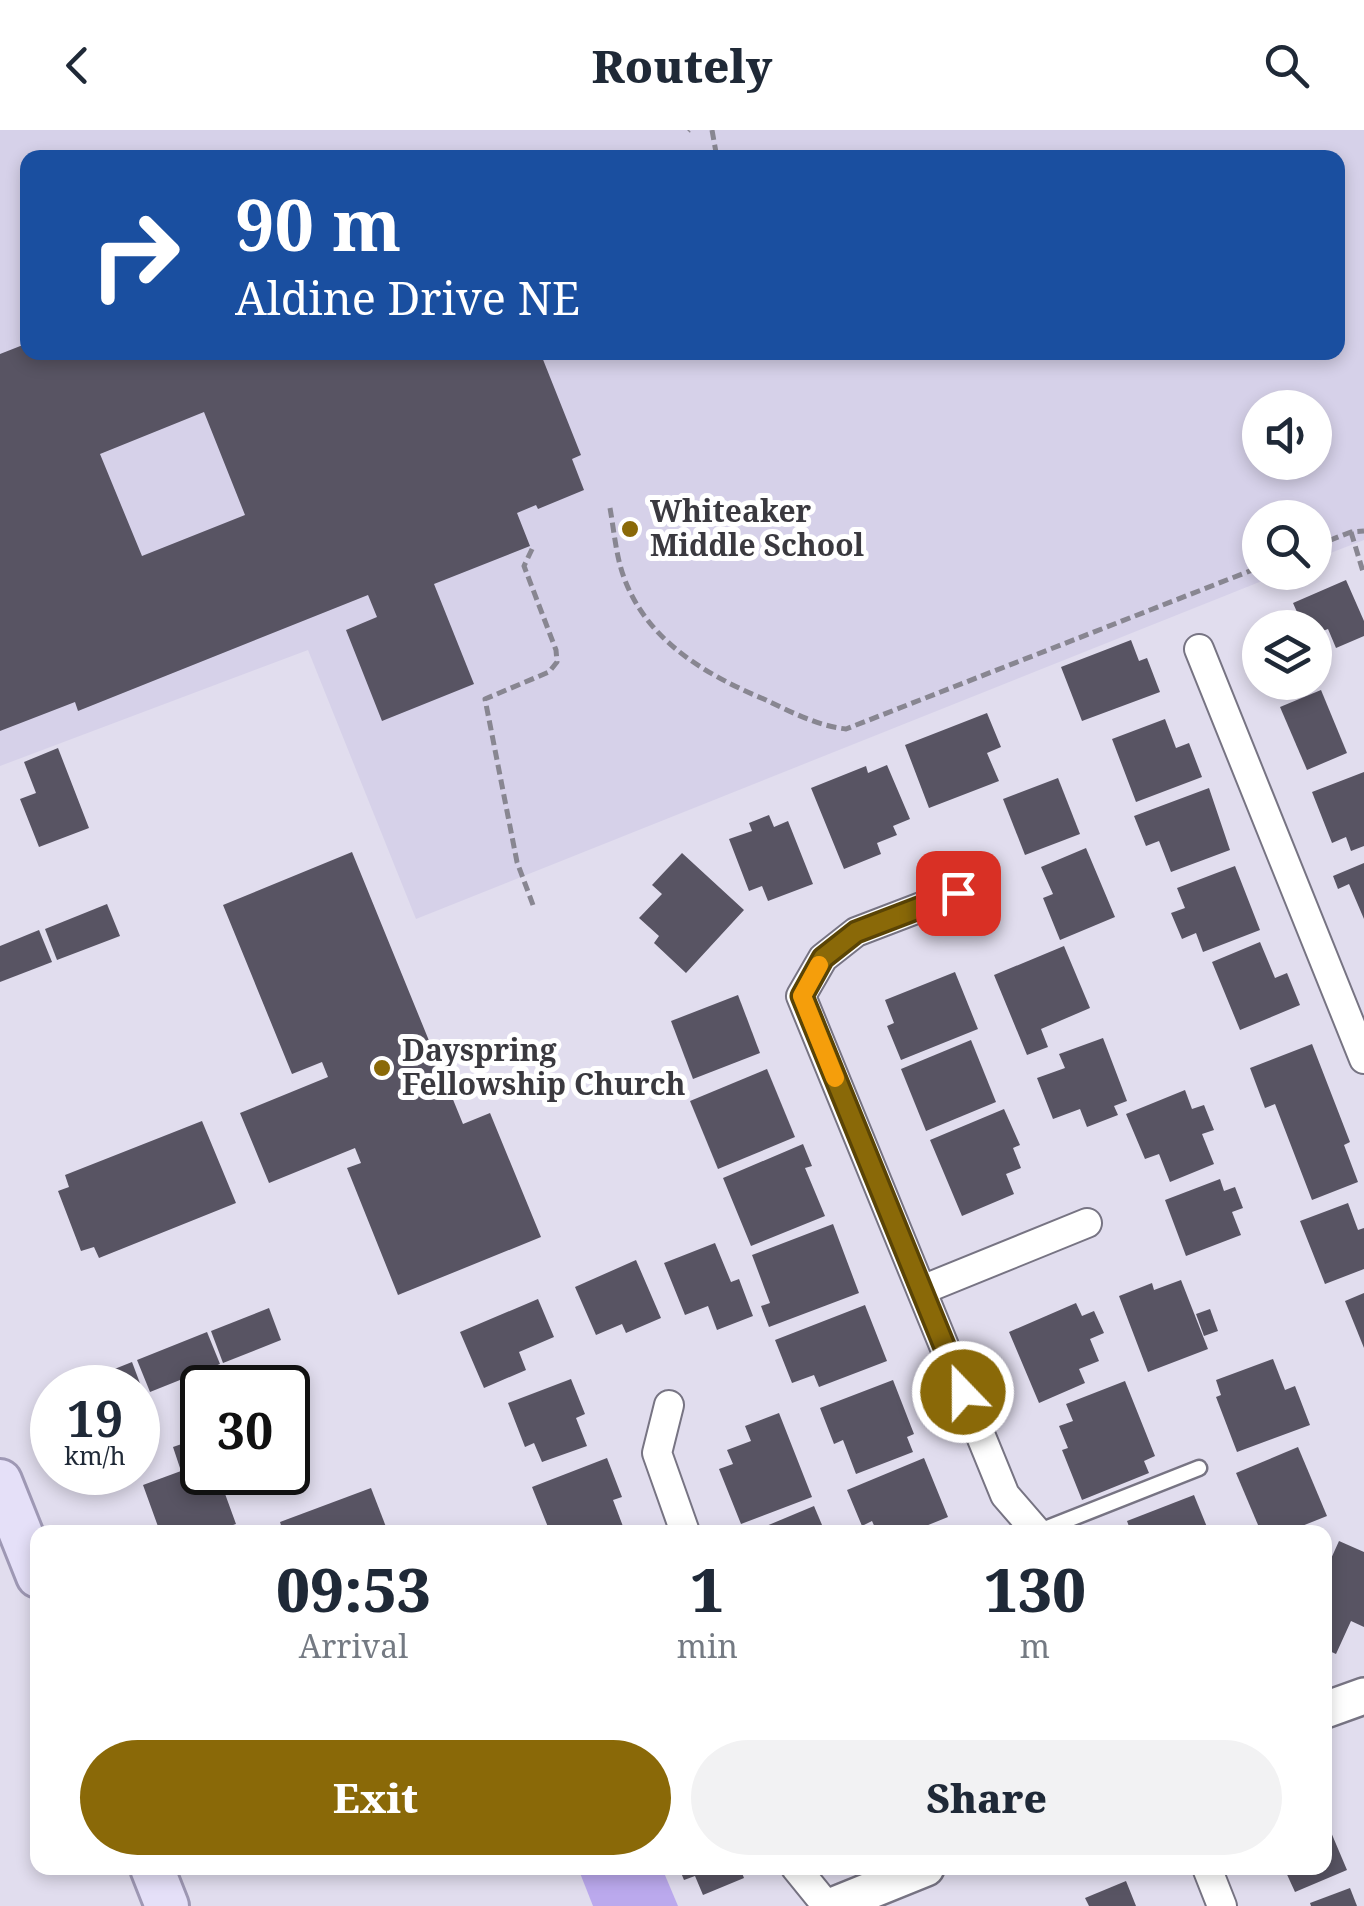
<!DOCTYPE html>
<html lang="en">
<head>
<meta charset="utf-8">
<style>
	:root { --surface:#fff; --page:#f2f2f3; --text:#1f2937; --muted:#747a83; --accent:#8a6908 }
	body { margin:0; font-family:"Noto Serif",serif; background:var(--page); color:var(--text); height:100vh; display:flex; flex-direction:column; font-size:38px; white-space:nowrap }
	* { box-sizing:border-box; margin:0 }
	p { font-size:32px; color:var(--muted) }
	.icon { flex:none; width:55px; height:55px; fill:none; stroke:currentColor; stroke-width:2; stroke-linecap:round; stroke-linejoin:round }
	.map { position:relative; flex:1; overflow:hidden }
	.details { position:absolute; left:30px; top:1395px; width:1302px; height:350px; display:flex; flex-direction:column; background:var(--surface); border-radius:20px; box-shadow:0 5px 15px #0003 }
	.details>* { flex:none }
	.guide { position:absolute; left:20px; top:20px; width:1325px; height:210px; border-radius:20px; box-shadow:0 5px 15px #0003; background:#1a4fa0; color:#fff; overflow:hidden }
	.tools { position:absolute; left:1242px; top:260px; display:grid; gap:20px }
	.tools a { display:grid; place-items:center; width:90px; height:90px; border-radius:50%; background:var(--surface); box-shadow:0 5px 15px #0003; font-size:50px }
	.speed { position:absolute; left:30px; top:1235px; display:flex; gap:20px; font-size:50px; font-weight:700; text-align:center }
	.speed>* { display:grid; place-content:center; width:130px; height:130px; border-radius:50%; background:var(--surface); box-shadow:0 5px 15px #0003; line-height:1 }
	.speed small { font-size:25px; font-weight:400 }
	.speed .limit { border:5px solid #111; border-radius:15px; background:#fff; color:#111 }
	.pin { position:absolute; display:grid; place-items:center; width:85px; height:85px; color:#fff; margin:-42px; border-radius:20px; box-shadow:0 5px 15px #0006 }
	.me { position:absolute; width:110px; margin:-55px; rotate:338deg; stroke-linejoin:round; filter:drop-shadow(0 0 8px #0008) }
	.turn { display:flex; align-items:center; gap:35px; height:210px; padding:0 50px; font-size:45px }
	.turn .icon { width:130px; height:130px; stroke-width:2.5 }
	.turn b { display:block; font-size:70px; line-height:85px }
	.eta { display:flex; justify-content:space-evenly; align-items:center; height:170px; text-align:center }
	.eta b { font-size:60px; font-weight:800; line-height:70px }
	.primary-button { display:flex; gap:20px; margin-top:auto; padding:20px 50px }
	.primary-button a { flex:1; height:115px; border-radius:60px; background:var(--accent); color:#fff; font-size:40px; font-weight:800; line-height:115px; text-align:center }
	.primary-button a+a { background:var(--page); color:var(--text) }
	header { display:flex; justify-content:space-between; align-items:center; height:130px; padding:0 50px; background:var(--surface); font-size:45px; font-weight:800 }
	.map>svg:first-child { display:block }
</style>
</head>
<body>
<header><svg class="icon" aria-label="back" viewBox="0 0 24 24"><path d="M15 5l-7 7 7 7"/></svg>Routely<svg class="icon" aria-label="search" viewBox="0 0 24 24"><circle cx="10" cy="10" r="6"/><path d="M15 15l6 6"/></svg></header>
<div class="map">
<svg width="1364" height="1776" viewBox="0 0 1364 1776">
	<rect width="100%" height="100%" fill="#e1ddee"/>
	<path fill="#d6d1e9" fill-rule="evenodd" d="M0,0h1364v410l-49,19v-41h-55v54l22,1 -866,346 -108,-269 -308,116zM28,28h1310v194h-1310zM1260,278h55v54h-55z"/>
	<path fill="#bba9ed" d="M578,1738h84l16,38h-85z"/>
	<g fill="#585463" fill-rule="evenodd">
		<path d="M28,213v9h512l41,103 -9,4 12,31 -46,19 -2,-4 -19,8 13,33 -96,38 40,100 -92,37 -36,-91 31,-13 -9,-22 -290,116 -3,-9 -75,29v-377zM204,282l41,103 -103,41 -42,-102z"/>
		<path d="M1346,450l18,41v15l-28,12 -8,-19 -13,5v-6h-11l-11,-25z"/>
		<path d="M1131,510l8,21 8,-3 13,34 -78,29 -21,-54z"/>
		<path d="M1321,560l26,63 -40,17 -27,-63z"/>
		<path d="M987,583l14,34 -14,6 12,28 -70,27 -24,-63z"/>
		<path d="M1165,589l11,29 13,-5 13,34 -66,25 -24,-63z"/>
		<path d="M58,618l31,80 -50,19 -19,-48 16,-6 -12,-31z"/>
		<path d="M887,635l23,54 -17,7 4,9 -20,8 4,11 -37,15 -33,-81 55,-22 2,7z"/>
		<path d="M1364,642v74l-13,5 -5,-14 -14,6 -20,-51z"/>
		<path d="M1058,648l22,56 -55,21 -22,-56z"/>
		<path d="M1209,658l21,62 -59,22 -12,-31 -13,5 -12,-30z"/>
		<path d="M769,685l5,12 14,-6 25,63 -45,17 -6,-15 -13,5 -20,-52 23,-8 -3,-8z"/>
		<path d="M1086,718l29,69 -55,23 -17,-42 10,-4 -12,-27z"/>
		<path d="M352,722l111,272 27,-11 51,124 -143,58 -51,-127 14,-5 -6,-15 -86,35 -29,-70 88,-36 -6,-15 -30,12 -69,-169z"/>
		<path d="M682,723l62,57 -58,63 -32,-30 5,-7 -20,-18 23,-24 -10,-9z"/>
		<path d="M1364,733v56l-15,-35 -11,5 -5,-13z"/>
		<path d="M1235,736l25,64 -57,22 -7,-19 -14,6 -11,-26 14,-5 -8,-20z"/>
		<path d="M107,774l13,32 -63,24 -12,-31z"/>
		<path d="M39,800l13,32 -52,20v-36z"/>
		<path d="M1260,812l15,36 12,-5 13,32 -60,25 -28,-68z"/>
		<path d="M1064,816l26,62 -49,21 7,18 -21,8 -33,-80z"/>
		<path d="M955,842l23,57 -77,31 -14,-34 7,-3 -9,-23z"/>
		<path d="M738,865l22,58 -67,26 -22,-58z"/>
		<path d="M1103,908l24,63 -13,5 4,9 -31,12 -7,-18 -27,10 -16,-41 28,-10 -6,-14z"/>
		<path d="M971,910l25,62 -70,29 -25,-62z"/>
		<path d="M1312,914l38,98 -6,3 14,37 -46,18 -37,-96 -10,4 -15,-40z"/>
		<path d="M767,939l28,68 -77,32 -28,-68z"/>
		<path d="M1185,960l7,19 12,-4 10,25 -12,4 12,30 -44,18 -11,-28 -14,5 -19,-45z"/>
		<path d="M1004,979l16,36 -7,3 8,20 -15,6 8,20 -52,22 -32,-76z"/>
		<path d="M202,991l34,82 -137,55 -5,-11 -13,4 -23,-60 11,-4 -4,-12z"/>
		<path d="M803,1014l9,22 -7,2 20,48 -74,30 -28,-68z"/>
		<path d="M1220,1049l4,12 11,-4 8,21 -11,4 9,23 -55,21 -21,-56z"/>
		<path d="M1348,1073l10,27 6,-2v41l-39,15 -25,-63z"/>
		<path d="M833,1094l26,69 -90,34 -8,-21 9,-3 -18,-48z"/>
		<path d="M715,1113l16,39 8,-3 14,37 -36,14 -9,-24 -23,9 -21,-52z"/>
		<path d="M636,1130l25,58 -35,15 -4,-9 -26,11 -21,-48z"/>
		<path d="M1181,1150l27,69 -60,23 -29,-76 33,-13 2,7z"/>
		<path d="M1364,1163v55l-19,-47z"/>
		<path d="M538,1169l16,38 -35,15 7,18 -42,18 -24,-56z"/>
		<path d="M1076,1173l6,13 12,-5 10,22 -14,6 9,22 -20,8 6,14 -46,20 -30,-71z"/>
		<path d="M865,1175l22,56 -68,26 -5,-12 -22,8 -17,-43z"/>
		<path d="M269,1178l12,32 -58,23 -12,-32z"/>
		<path d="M1210,1179l8,22 -14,5 -8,-22z"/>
		<path d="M207,1202l13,32 -70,28 -13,-32z"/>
		<path d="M1273,1229l12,31 10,-4 15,39 -73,27 -21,-55 5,-2 -5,-15z"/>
		<path d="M132,1232l12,32 -6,2v-8h-71z"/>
		<path d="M571,1249l14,35 -9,4 11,28 -45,16 -8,-19 -9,4 -17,-44z"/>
		<path d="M893,1250l21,54 -7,3 6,15 -57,22 -13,-34 -9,4 -14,-36z"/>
		<path d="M1125,1251l30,75 -11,5 5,12 -67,27 -20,-50 6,-2 -9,-22 14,-5 -7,-17z"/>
		<path d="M779,1283l33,84 -71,27 -22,-55 14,-5 -6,-14 24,-9 -6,-15z"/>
		<path d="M202,1307v25l-6,3 8,21 16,-6 16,44 -23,8h-33l-2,-5 -18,5 -17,-47 38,-14 -8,-24z"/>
		<path d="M1298,1317l29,69 -40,16h-26l-25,-59z"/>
		<path d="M607,1328l15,39 -9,3 11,29 -8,3h-66l-18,-45z"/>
		<path d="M924,1328l24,59 -37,15h-34l-5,-11 -10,5 -15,-36z"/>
		<path d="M371,1358l17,44h-105l-3,-10z"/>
		<path d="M1194,1365l15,37h-78l-4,-11z"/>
		<path d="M814,1376l11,26h-64l-2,-3z"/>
		<path d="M1339,1411l25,11v75l-13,-6 -15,33 -11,-5v-77z"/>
		<path d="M1325,1688l22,52 -52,22 -11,-24h41z"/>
		<path d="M679,1738h61l4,10 -41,17 -8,-19 -11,4z"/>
		<path d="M1126,1751l10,25h-47l-4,-8z"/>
		<path d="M1350,1758l7,18h-46l-1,-3z"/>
	</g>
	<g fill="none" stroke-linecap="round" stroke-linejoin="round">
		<defs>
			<path id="service" d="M1037,1402l162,-64"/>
			<g id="minor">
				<path d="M1199,519l165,410"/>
				<path d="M958,763l-102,39 -33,26 -22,38 204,499 32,37"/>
				<path d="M922,1160l165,-67"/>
				<path d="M669,1275l-12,48 28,79"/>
				<path d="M796,1738l31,38"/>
				<path d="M1207,1738l15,38"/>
			</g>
			<g id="tertiary">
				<path d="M1325,1580l39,-14"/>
				<path d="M832,1776l94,-38"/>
			</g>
			<g id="primary">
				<path d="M0,1351l38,95"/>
				<path d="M152,1738l15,38"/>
			</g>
		</defs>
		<use href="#service" stroke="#777483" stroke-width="19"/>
		<use href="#minor" stroke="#777483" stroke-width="32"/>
		<use href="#tertiary" stroke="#777483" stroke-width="40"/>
		<use href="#primary" stroke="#9e98b4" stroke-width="48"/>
		<g stroke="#888691" stroke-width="5" stroke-dasharray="10 5" stroke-linecap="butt">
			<path d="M712,0l5,28"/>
			<path d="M688,1l1,-1"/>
			<path d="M610,378c3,17 5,36 9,53 18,74 82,112 147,139 25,12 52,26 80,29l414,-162"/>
			<path d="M1351,402l13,43"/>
			<path d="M1315,416l36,-14 13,-1"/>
			<path d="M533,775l-16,-43 -32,-163 64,-27 8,-10 -1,-12 -32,-84 10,-21"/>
		</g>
		<use href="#service" stroke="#fff" stroke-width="14"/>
		<use href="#minor" stroke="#fff" stroke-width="28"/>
		<use href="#tertiary" stroke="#fff" stroke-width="35"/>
		<use href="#primary" stroke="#e5e0f8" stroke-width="42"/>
	</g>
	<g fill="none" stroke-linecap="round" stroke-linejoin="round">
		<defs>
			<path id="route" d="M958,763l-102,39 -33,26 -21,38 161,396"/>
		</defs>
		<use href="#route" stroke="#5a4405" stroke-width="25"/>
		<use href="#route" stroke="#8a6908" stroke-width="18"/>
		<path stroke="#f59e0b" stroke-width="18" d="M819,835l-17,31 33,82"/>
	</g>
	<g fill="#8a6908" stroke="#fff" stroke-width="4">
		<circle cx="630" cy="399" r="10"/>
		<circle cx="382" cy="938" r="10"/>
	</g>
	<g text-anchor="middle" stroke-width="10" stroke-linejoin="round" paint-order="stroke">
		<g font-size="30" font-weight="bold" fill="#3a393f" stroke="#fff" text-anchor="start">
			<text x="650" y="392">Whiteaker<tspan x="650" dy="34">Middle School</tspan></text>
			<text x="402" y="931">Dayspring<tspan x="402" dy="34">Fellowship Church</tspan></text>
		</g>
	</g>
</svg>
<div class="tools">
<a><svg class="icon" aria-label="sound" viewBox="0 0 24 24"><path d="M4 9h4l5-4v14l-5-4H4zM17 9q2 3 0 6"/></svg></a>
<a><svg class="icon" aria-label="search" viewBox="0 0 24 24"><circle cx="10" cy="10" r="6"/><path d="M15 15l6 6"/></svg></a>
<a><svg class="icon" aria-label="layers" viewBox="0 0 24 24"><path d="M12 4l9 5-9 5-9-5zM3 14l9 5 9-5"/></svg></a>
</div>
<div class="speed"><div>19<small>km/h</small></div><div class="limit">30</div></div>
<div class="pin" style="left:958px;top:763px;background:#d93025"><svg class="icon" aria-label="arrive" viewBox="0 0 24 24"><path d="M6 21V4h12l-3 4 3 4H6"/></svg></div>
<svg class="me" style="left:963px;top:1262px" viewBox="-20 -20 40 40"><circle r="17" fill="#8a6908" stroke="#fff" stroke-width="3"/><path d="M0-11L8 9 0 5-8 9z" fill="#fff"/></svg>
<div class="guide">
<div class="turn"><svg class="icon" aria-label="right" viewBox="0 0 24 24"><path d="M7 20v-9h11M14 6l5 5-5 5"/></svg><div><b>90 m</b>Aldine Drive NE</div></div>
</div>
<section class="details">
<div class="eta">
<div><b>09:53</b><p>Arrival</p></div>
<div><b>1</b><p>min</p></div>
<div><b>130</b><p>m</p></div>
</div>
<div class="primary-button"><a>Exit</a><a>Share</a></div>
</section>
</div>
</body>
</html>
